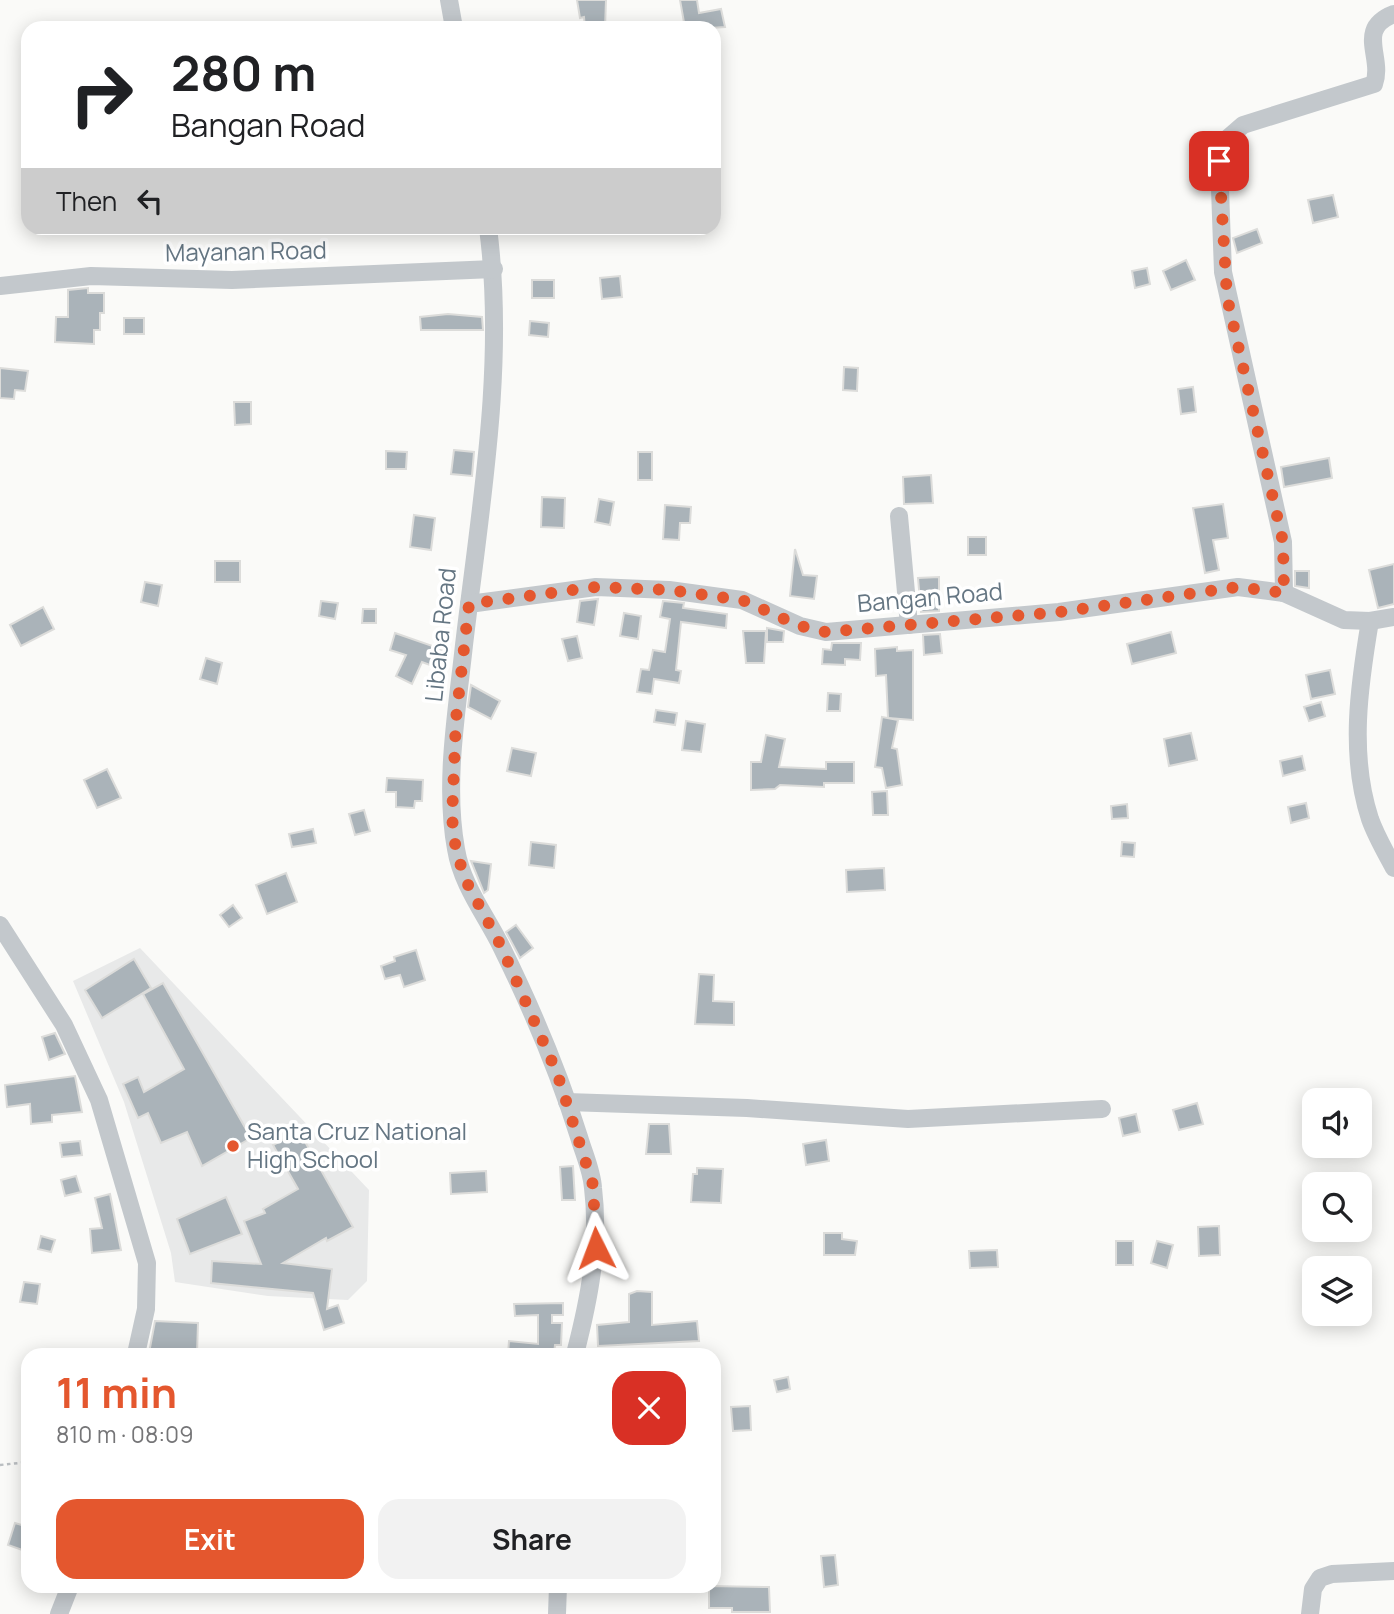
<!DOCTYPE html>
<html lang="en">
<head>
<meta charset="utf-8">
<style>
	:root { --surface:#fff; --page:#f2f2f2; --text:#202124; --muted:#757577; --accent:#e4572e }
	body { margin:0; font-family:Manrope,sans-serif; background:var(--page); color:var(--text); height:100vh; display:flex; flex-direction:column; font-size:26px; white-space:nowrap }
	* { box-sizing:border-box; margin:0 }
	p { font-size:23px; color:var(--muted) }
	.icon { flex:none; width:38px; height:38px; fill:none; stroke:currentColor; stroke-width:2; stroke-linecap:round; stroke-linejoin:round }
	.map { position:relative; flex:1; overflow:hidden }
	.drawer { position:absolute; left:21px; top:1348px; width:700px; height:245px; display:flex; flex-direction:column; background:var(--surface); border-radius:21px; box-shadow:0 4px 18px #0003 }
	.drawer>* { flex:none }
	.banner { position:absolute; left:21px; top:21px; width:700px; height:214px; border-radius:21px; box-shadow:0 4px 18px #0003; background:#fff; color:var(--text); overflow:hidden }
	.controls { position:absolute; left:1302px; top:1088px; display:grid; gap:14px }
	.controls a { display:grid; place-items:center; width:70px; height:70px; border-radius:14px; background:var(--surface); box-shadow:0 4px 18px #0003; font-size:35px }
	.pin { position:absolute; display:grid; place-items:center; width:60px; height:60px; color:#fff; margin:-30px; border-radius:14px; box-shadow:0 4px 10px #0006 }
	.me { position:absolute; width:77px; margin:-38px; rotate:357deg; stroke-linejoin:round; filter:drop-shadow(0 0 5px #0008) }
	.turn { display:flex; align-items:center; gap:24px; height:147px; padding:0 35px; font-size:32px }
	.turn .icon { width:91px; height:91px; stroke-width:2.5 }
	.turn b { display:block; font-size:49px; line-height:60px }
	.then { display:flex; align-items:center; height:66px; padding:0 35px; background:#0003; gap:14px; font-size:26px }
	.round { display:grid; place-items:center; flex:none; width:74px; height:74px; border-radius:21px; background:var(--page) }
	.head { display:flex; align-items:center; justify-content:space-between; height:119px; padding:0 35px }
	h1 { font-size:42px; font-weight:700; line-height:52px; color:var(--accent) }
	.action { display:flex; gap:14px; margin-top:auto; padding:14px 35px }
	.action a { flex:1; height:80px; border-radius:21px; background:var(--accent); color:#fff; font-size:28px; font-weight:700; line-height:80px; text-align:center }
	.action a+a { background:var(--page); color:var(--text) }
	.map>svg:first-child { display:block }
</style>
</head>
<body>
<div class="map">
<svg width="1394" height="1614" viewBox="0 0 1394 1614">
	<rect width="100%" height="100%" fill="#fafaf8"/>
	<path fill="#e8e9e9" d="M140,948l229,242 -2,91 -19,19 -80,-4 -93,-14 -4,-29 -47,-151 -51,-121z"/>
	<g fill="#aab3b9" stroke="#dcdcda" stroke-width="2">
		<path d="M577,0h29l-1,28h-20l-1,-11 -4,1z"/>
		<path d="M680,0h17l2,13 22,-4 4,18 -16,1 -1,-4 -23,4z"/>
		<path d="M1333,195l5,22 -25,6 -5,-23z"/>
		<path d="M1257,229l5,14 -25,10 -4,-15z"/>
		<path d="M1186,260l9,20 -24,10 -8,-19z"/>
		<path d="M1147,268l3,16 -15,4 -3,-17z"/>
		<path d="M620,276l2,21 -20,2 -2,-21z"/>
		<rect x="532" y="280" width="22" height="18"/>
		<path d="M88,288v5h16v20h-4v17h-6v14l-39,-2 1,-25h12v-27z"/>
		<path d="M448,314l34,3 1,13h-62l-1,-13z"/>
		<rect x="124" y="318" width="20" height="16"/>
		<path d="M530,321l19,2 -1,14 -19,-2z"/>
		<path d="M844,367l14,1 -1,23 -14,-1z"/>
		<path d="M0,368l28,3 -3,20 -10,-1 -1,9 -14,-1z"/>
		<path d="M1193,387l3,25 -15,2 -3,-25z"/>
		<path d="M234,402h17v22l-16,1z"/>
		<path d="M454,450l20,2 -2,24 -21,-2z"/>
		<path d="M386,451l21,1 -1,17h-20z"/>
		<rect x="638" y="452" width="14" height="28"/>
		<path d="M1329,458l3,20 -48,9 -3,-20z"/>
		<path d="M931,475l2,28 -29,1 -1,-27z"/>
		<path d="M542,497l23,1 -1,30 -23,-1z"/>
		<path d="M599,499l15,3 -4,23 -15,-3z"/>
		<path d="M1223,504l5,34 -15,2 6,30 -14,3 -12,-65z"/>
		<path d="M665,505l26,2 -1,16h-10l-1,17 -16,-1z"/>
		<path d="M414,515l21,3 -4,32 -21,-3z"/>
		<rect x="968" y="537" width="18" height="18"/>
		<path d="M795,549l8,26 14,1 -3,23 -24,-3z"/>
		<rect x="215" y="561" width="25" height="21"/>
		<path d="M1394,564v40l-16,4 -9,-38z"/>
		<path d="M1295,571h14v17l-14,-2z"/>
		<path d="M939,577v34l-18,1 -3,-34z"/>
		<path d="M145,582l17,3 -4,21 -17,-4z"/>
		<path d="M598,599l-4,26 -17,-3 3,-21z"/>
		<path d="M321,601l17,2 -3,16 -16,-3z"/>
		<path d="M663,601l21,2 -1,5 44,6 -1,14 -45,-6 -5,48 5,1 -2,12 -25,-4 -2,15 -15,-2 4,-23 8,1 4,-20 12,2 5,-33 -10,-2z"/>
		<path d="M43,607l11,22 -33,17 -11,-21z"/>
		<path d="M363,609h13v14h-14z"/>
		<path d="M624,613l17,3 -3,23 -18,-3z"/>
		<path d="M767,628l17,3 -1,11h-16z"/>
		<path d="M743,631h23l-2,32h-18z"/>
		<path d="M1171,632l5,21 -44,11 -5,-20z"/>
		<path d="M395,633l49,17 -6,18 -16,-6 -10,22 -16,-8 10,-21 -16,-5z"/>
		<path d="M940,634l2,19 -18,2 -1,-20z"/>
		<path d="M577,636l5,22 -14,3 -6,-22z"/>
		<path d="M832,643h29l-1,17 -15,-1v6l-23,-1 1,-15 8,1z"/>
		<path d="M897,647v4l16,-1v70l-25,-2 -2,-43 -10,1 -1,-27z"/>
		<path d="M206,658l16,5 -5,21 -17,-5z"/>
		<path d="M1330,670l5,24 -24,5 -5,-24z"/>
		<path d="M471,685l29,16 -9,18 -23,-12z"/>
		<path d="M828,693l13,1 -1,17h-13z"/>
		<path d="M1321,702l4,14 -16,5 -5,-14z"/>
		<path d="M656,710l21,3 -2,12 -21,-3z"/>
		<path d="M882,717l16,3 -6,28 5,1 5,36 -16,3 -4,-20 -7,-1z"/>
		<path d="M686,721l19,3 -4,28 -19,-2z"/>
		<path d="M1191,733l6,27 -28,6 -5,-27z"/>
		<path d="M766,735l19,4 -6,28 47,2v-7h28v21h-30v4l-44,-2 -5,4 -24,1v-28h10z"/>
		<path d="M512,748l24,5 -5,23 -24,-5z"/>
		<path d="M1302,756l3,14 -22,6 -3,-15z"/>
		<path d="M107,769l14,29 -24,10 -13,-28z"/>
		<path d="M387,778l36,2 -1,21h-7l-1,7 -18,-1v-15h-10z"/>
		<path d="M887,791l1,24h-15l-1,-23z"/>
		<path d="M1306,803l3,15 -18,5 -3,-16z"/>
		<path d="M1127,804l1,14 -16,1 -1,-13z"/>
		<path d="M364,810l6,21 -15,4 -6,-21z"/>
		<path d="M313,829l3,14 -24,4 -3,-13z"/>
		<path d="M531,842l25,3 -2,23 -25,-3z"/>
		<path d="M1122,842l13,1 -1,14 -13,-1z"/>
		<path d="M471,861l20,3 -3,26 -4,3z"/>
		<path d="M884,868l1,22 -38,2 -1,-22z"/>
		<path d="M286,873l11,29 -30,12 -11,-29z"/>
		<path d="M233,905l9,13 -13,9 -9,-12z"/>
		<path d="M516,925l17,23 -13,10 -14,-26z"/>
		<path d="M416,950l9,30 -21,7 -4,-12 -15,4 -4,-13 14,-5 -1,-4z"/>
		<path d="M134,959l17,29 -49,30 -17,-28z"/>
		<path d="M699,974l15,1 -1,26 21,1v23l-39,-1z"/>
		<path d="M163,983l88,155 -49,28 -15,-34 -26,11 -13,-30 -10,5 -15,-34 15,-7 6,15 40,-23 -41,-75z"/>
		<path d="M55,1033l10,21 -16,6 -7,-23z"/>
		<path d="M75,1076l7,36 -30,3v7l-21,2 -1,-20 -23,3 -2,-22z"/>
		<path d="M1197,1103l6,21 -24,6 -6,-20z"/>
		<path d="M1136,1114l4,18 -17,4 -4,-18z"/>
		<path d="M649,1124h20l2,30h-25z"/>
		<path d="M299,1131l54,96 -26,14 -1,-3 -43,25 49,6 -5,40 11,-4 6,18 -20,7 -11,-37 -102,-10 1,-22 49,3 -17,-43 21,-8 -2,-4 35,-20 -25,-44z"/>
		<path d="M826,1140l3,21 -23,4 -3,-21z"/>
		<path d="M80,1141l2,14 -20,2 -2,-14z"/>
		<path d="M573,1166l2,34h-13l-2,-33z"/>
		<path d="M697,1168l26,1 -2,34 -30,-1 2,-28h4z"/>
		<path d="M486,1171l1,21 -36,2 -1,-21z"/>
		<path d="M76,1176l5,16 -16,4 -4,-16z"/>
		<path d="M110,1194l11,56 -29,3 -2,-24 12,-1 -7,-30z"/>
		<path d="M226,1197l16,37 -52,20 -13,-35z"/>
		<path d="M1219,1226l1,29 -21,1 -1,-29z"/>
		<path d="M824,1233h18v6l15,2 -2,14h-31z"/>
		<path d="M41,1236l14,4 -4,12 -13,-3z"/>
		<rect x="1116" y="1241" width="17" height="24"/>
		<path d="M1157,1241l16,4 -6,23 -16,-5z"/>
		<path d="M997,1250l1,17 -28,1 -1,-17z"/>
		<path d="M24,1282l16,2 -3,20 -17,-2z"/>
		<path d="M637,1291l15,1v33l45,-4 2,20 -101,5 -1,-21 32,-3v-28z"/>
		<path d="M563,1303v12h-11v8h10l-1,22h-6l-1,9h-46l1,-13 29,3v-29l-23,1 -1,-12z"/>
		<path d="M155,1321l43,2 -1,31 -48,-1z"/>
		<path d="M788,1377l2,12 -13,3 -3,-12z"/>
		<path d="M750,1406l1,24 -18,1 -2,-24z"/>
		<path d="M15,1523l13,4v25l-20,-7z"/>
		<path d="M835,1555l3,30 -14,2 -3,-31z"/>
		<path d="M709,1586l60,1 1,25h-38v-4h-23z"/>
	</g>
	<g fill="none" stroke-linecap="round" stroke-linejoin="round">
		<path stroke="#bbbfc2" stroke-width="2.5" stroke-dasharray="3.5 3.5" stroke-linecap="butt" d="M0,1465l28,-3"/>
		<g stroke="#c3c8cc" stroke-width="18">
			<path d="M449,0l5,28"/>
			<path d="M488,228c18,137 -8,281 -24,417 -7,66 -20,138 -8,204 6,37 30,66 46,99 30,61 57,125 77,189 5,17 13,34 14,51 7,57 -4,112 -18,166"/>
			<path d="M0,286l91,-10 141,4 262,-11"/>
			<path d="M899,516l10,109"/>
			<path d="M1284,593l-1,-51 -60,-270 -4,-111 9,-23 15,-13 131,-41c10,-27 -19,-55 20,-70"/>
			<path d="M469,604l127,-17 73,3 73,10 58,26 26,6 233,-20 179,-25 46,6 60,27 26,1 24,-4"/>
			<path d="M1370,621c-11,65 -21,134 0,198 6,17 16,34 24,49"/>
			<path d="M0,925l64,100 35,75 48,163 -1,46 -10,45"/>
			<path d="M567,1102l180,6 161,11 194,-10"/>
			<path d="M59,1614l11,-28"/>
			<path d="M557,1614l1,-28"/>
			<path d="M1310,1614l3,-25 7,-11 12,-4 62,-3"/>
		</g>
	</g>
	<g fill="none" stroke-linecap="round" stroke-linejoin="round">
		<path stroke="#e4572e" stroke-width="12" stroke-dasharray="0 21.6" d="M596,1248l-3,-63 -36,-112 -56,-127 -35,-65 -10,-30 -4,-33 4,-99 13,-115 127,-17 73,3 73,10 58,26 26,6 233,-20 179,-25 46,6 -1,-51 -56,-245 -8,-136"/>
	</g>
	<circle fill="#e4572e" stroke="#fff" stroke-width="2.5" cx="233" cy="1146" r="7"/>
	<g text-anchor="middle" stroke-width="7" stroke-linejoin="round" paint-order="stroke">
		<g font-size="24" fill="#657683" stroke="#fff">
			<text transform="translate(246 252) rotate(-1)" y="8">Mayanan Road</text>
			<text transform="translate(930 598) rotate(-5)" y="8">Bangan Road</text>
			<text transform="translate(441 635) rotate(-84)" y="8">Libaba Road</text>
		</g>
		<g font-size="24" fill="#657683" stroke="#fff" text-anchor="start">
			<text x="247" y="1140">Santa Cruz National<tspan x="247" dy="28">High School</tspan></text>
		</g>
	</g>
</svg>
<div class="controls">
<a><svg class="icon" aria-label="sound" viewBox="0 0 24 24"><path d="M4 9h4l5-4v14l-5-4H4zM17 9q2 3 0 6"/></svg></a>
<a><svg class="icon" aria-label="search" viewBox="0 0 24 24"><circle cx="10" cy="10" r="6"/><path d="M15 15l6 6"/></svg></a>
<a><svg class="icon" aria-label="layers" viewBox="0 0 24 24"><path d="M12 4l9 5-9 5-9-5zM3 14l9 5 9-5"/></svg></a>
</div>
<div class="pin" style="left:1219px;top:161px;background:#d93025"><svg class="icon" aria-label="arrive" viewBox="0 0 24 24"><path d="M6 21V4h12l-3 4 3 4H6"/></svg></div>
<svg class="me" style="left:596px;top:1248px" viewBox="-20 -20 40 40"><path d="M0-17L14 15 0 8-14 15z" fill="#e4572e" stroke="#fff" stroke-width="4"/></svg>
<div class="banner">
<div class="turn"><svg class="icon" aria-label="right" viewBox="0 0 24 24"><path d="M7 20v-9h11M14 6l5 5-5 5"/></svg><div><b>280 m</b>Bangan Road</div></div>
<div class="then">Then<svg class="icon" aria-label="left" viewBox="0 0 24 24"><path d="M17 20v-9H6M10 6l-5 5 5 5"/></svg></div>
</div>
<section class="drawer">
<div class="head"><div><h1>11 min</h1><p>810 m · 08:09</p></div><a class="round" style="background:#d93025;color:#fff"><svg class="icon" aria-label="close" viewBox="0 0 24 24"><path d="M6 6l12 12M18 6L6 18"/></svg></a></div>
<div class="action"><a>Exit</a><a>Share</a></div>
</section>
</div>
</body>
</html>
